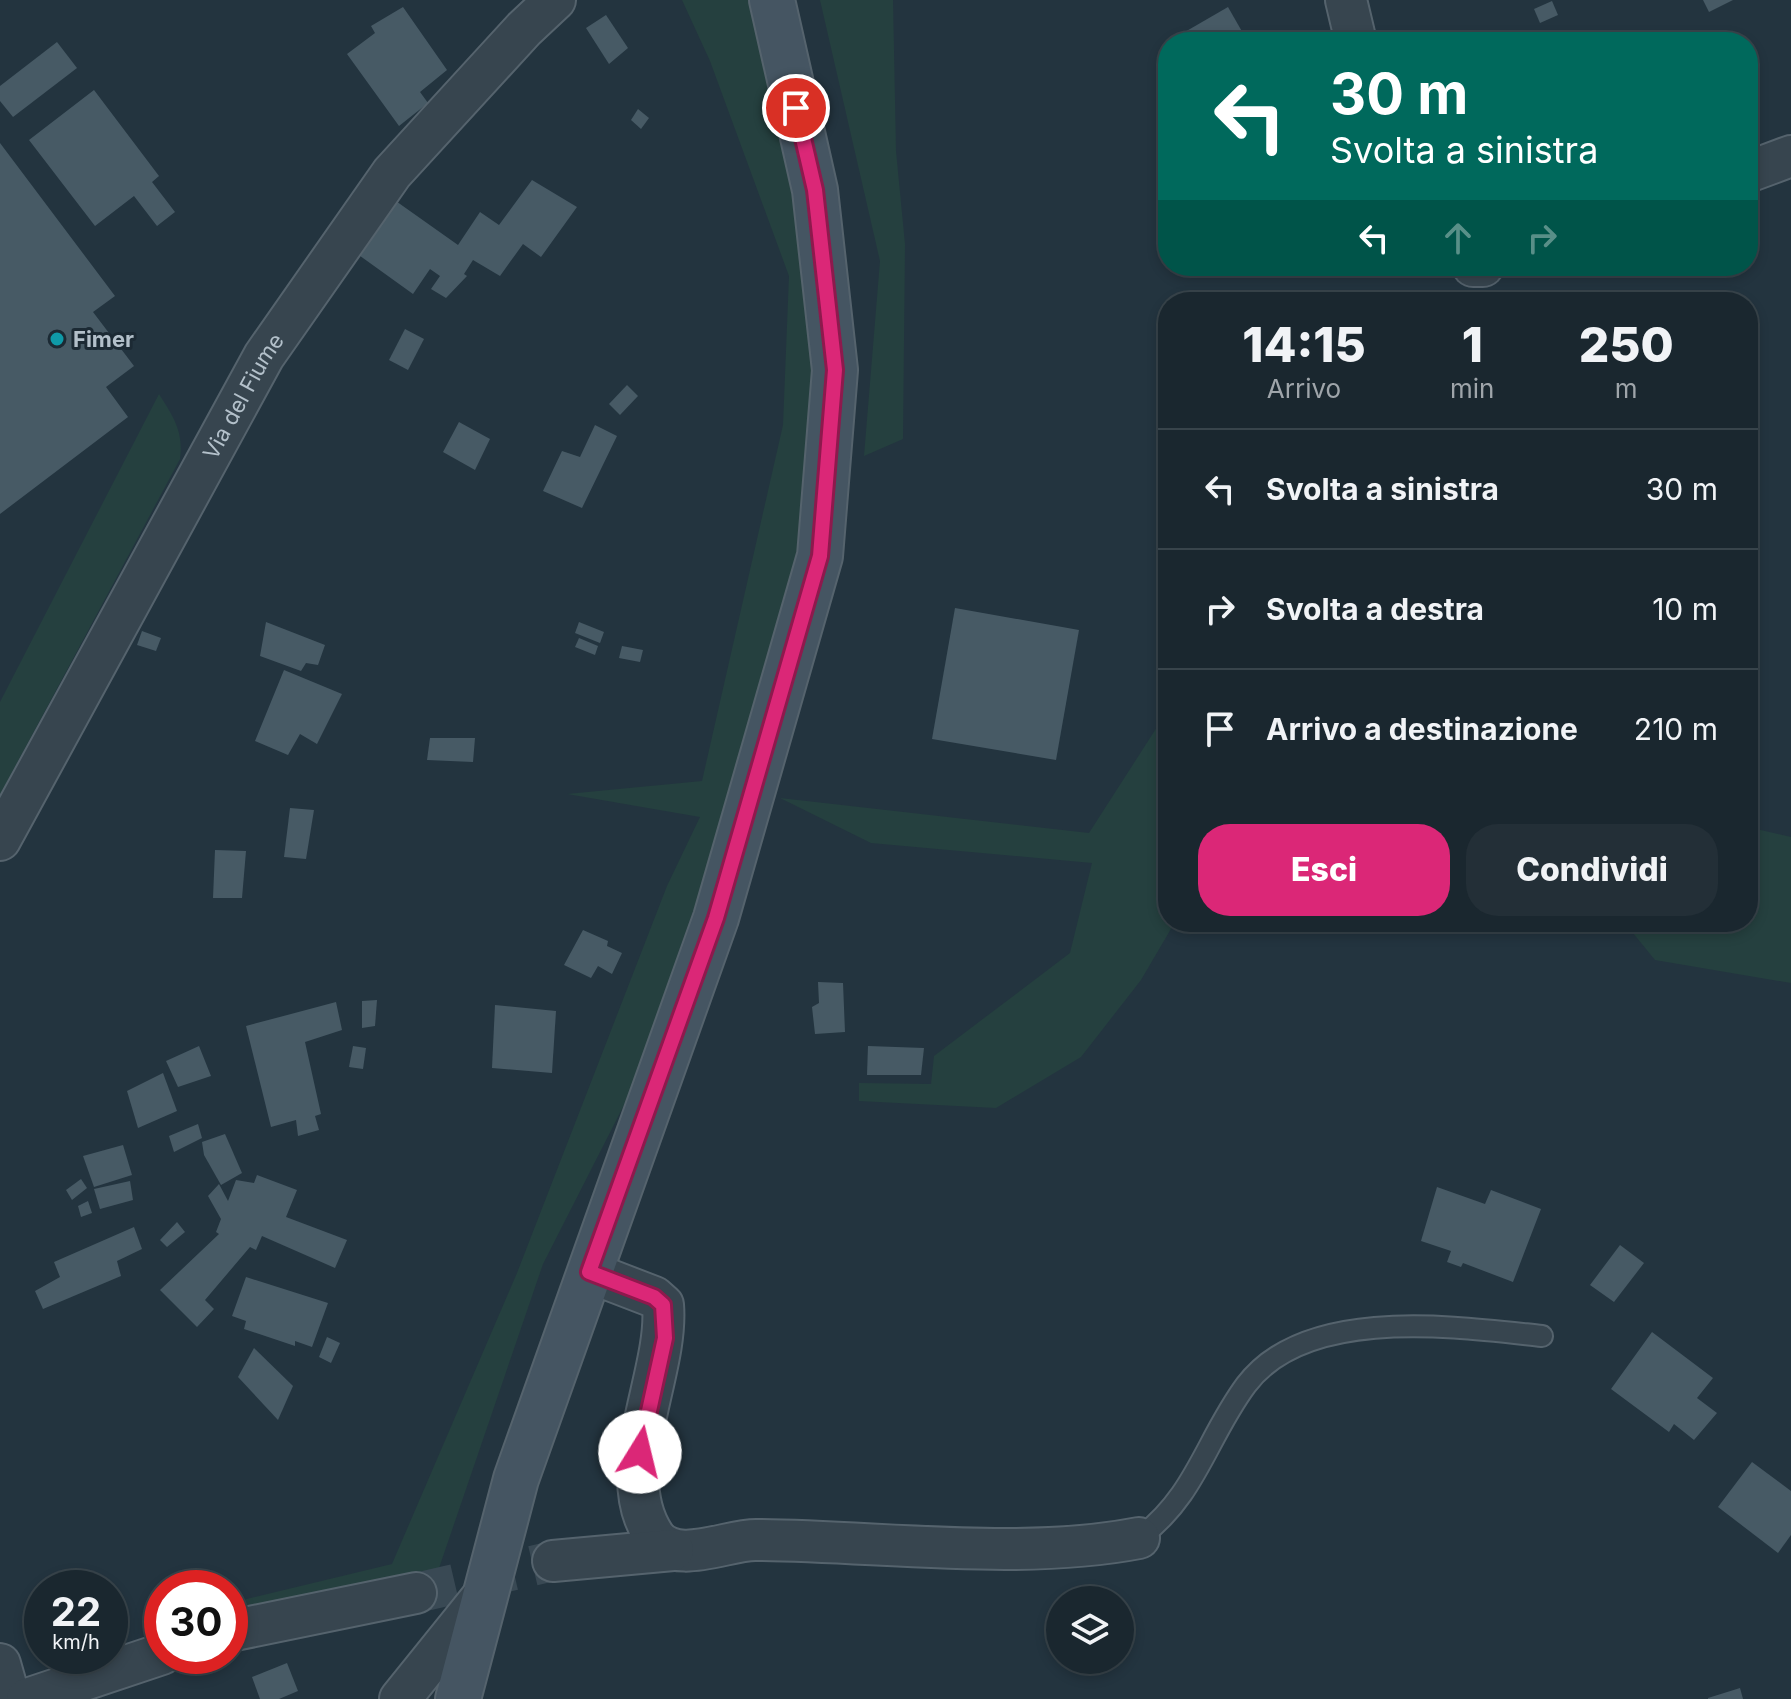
<!DOCTYPE html>
<html lang="it">
<head>
<meta charset="utf-8">
<style>
	:root { --surface:#1a272f; --page:#232f37; --text:#f1f3f6; --muted:#9fa5aa; --line:#38444b; --accent:#db2777 }
	body { margin:0; font-family:Inter,sans-serif; background:var(--page); color:var(--text); height:100vh; display:flex; flex-direction:column; font-size:30px; white-space:nowrap }
	* { box-sizing:border-box; margin:0 }
	p { font-size:26px; color:var(--muted) }
	.icon { flex:none; width:44px; height:44px; fill:none; stroke:currentColor; stroke-width:2; stroke-linecap:round; stroke-linejoin:round }
	.map { position:relative; flex:1; overflow:hidden }
	.details { position:absolute; left:1158px; top:292px; width:600px; height:640px; display:flex; flex-direction:column; background:var(--surface); border-radius:32px; box-shadow:0 4px 12px #0003,0 0 0 2px var(--line) }
	.details>* { flex:none }
	.banner { position:absolute; left:1158px; top:32px; width:600px; height:244px; border-radius:32px; box-shadow:0 4px 12px #0003,0 0 0 2px var(--line); background:#00695c; color:#fff; overflow:hidden }
	.fabs { position:absolute; left:1046px; top:1586px; display:grid; gap:16px }
	.fabs a { display:grid; place-items:center; width:88px; height:88px; border-radius:50%; background:var(--surface); box-shadow:0 4px 12px #0003,0 0 0 2px var(--line); font-size:40px }
	.speed { position:absolute; left:24px; top:1570px; display:flex; gap:16px; font-size:40px; font-weight:700; text-align:center }
	.speed>* { display:grid; place-content:center; width:104px; height:104px; border-radius:50%; background:var(--surface); box-shadow:0 4px 12px #0003,0 0 0 2px var(--line); line-height:1 }
	.speed small { font-size:20px; font-weight:400 }
	.speed .limit { border:12px solid #d22; background:#fff; color:#111 }
	.pin { position:absolute; display:grid; place-items:center; width:68px; height:68px; color:#fff; margin:-34px; border:4px solid #fff; border-radius:50%; box-shadow:0 2px 8px #0007 }
	.me { position:absolute; width:88px; margin:-44px; rotate:9deg; stroke-linejoin:round; filter:drop-shadow(0 0 6px #0008) }
	.turn { display:flex; align-items:center; gap:28px; height:168px; padding:0 40px; font-size:36px }
	.turn .icon { width:104px; height:104px; stroke-width:2.5 }
	.turn b { display:block; font-size:56px; line-height:68px }
	.lanes { display:flex; align-items:center; height:76px; padding:0 40px; background:#0003; justify-content:center; gap:40px; direction:ltr }
	.lanes .off { opacity:.35 }
	.eta { display:flex; justify-content:space-evenly; align-items:center; height:136px; text-align:center }
	.eta b { font-size:48px; font-weight:800; line-height:56px }
	.action { display:flex; gap:16px; margin-top:auto; padding:16px 40px }
	.action a { flex:1; height:92px; border-radius:32px; background:var(--accent); color:#fff; font-size:32px; font-weight:800; line-height:92px; text-align:center }
	.action a+a { background:var(--page); color:var(--text) }
	ul { padding:0; list-style:none }
	li { display:flex; align-items:center; gap:24px; height:120px; padding:0 40px; border-top:2px solid var(--line) }
	li div { flex:1 }
	li b { display:block; font-size:30px }
	li em { font-style:normal }
	.map>svg:first-child { display:block }
</style>
</head>
<body>
<div class="map">
<svg width="1791" height="1699" viewBox="0 0 1791 1699">
	<rect width="100%" height="100%" fill="#23343f"/>
	<g fill="#25403f">
		<path d="M682,0h69l53,188 13,188 -20,181 -72,263 -97,277 -85,167 -106,310 -207,46v-17l162,-39 125,-291 150,-387 33,-69 -133,-23 135,-13 81,-356 6,-149 -79,-215z"/>
		<path d="M820,0h73l3,151 9,93 -2,195 -39,17 16,-195z"/>
		<path d="M159,394c14,22 25,38 21,65l-180,336v-93z"/>
		<path d="M1168,710v212h7l-34,58 -60,77 -85,51 -137,-7v-18l72,1 3,-28 136,-103 22,-90 -221,-20 -91,-45 309,35z"/>
		<path d="M1748,827l43,10v146l-136,-23 -31,-38h124z"/>
	</g>
	<g fill="#475a65">
		<path d="M1703,0h30l-24,12z"/>
		<path d="M1552,1l6,14 -18,8 -6,-14z"/>
		<path d="M403,7l44,63 -27,22 8,11 -29,23 -52,-72 28,-21 -4,-7z"/>
		<path d="M1228,7l20,35h-75l-2,-2z"/>
		<path d="M606,15l22,33 -19,16 -23,-36z"/>
		<path d="M57,42l20,26 -64,49 -13,-16v-15z"/>
		<path d="M94,90l65,86 -7,6 23,30 -18,14 -23,-30 -39,30 -66,-86z"/>
		<path d="M638,109l11,9 -8,11 -10,-9z"/>
		<path d="M0,143l115,153 -22,16 41,54 -28,21 22,30 -128,97z"/>
		<path d="M532,180l45,27 -36,50 -18,-13 -23,32 -27,-16 -9,14 3,2 -21,22 -15,-9 9,-13 -10,-7 -17,25 -57,-41 37,-54 65,46 22,-33 19,13z"/>
		<path d="M405,329l19,10 -16,31 -19,-10z"/>
		<path d="M627,385l11,11 -18,19 -11,-11z"/>
		<path d="M459,422l31,17 -15,31 -32,-18z"/>
		<path d="M595,425l22,11 -35,72 -39,-17 19,-40 18,6z"/>
		<path d="M955,608l124,22 -23,130 -124,-21z"/>
		<path d="M266,622l59,23 -7,20 -12,-2 -5,8 -41,-15z"/>
		<path d="M579,622l25,10 -4,11 -25,-10z"/>
		<path d="M142,631l19,7 -5,13 -19,-6z"/>
		<path d="M579,638l19,8 -3,9 -20,-8z"/>
		<path d="M622,646l21,4 -3,12 -21,-4z"/>
		<path d="M284,670l58,24 -25,50 -17,-10 -12,21 -33,-14z"/>
		<path d="M430,738h45l-2,24 -46,-2z"/>
		<path d="M290,808l24,2 -8,49 -22,-2z"/>
		<path d="M215,850l31,1 -4,47h-29z"/>
		<path d="M583,930l25,11 -1,5 15,7 -10,21 -14,-8 -7,12 -27,-13z"/>
		<path d="M818,982l25,1 2,49 -30,2 -3,-27 7,-4z"/>
		<path d="M377,1000l-2,26 -13,2v-27z"/>
		<path d="M336,1002l6,28 -37,12 16,72 -6,2 4,14 -21,6 -2,-16 -25,7 -25,-101z"/>
		<path d="M495,1005l61,6 -4,62 -60,-5z"/>
		<path d="M199,1046l12,30 -33,11 -12,-26z"/>
		<path d="M353,1046l13,2 -3,21 -14,-2z"/>
		<path d="M868,1046l56,2 -3,27h-54z"/>
		<path d="M163,1073l14,38 -39,17 -11,-37z"/>
		<path d="M198,1124l4,14 -28,14 -5,-16z"/>
		<path d="M225,1134l17,39 -21,12 -17,-30 -2,-13z"/>
		<path d="M123,1145l9,30 -38,12 -11,-31z"/>
		<path d="M257,1175l40,15 -11,27 61,23 -12,28 -73,-32 -6,14 -6,-3 -45,53 9,9 -17,18 -37,-37 59,-56 -3,-2 5,-13 -13,-23 11,-12 9,17 8,-21 18,3z"/>
		<path d="M81,1179l6,9 -15,12 -6,-10z"/>
		<path d="M130,1181l3,19 -33,9 -6,-20z"/>
		<path d="M1437,1187l48,17 6,-14 50,19 -28,73 -50,-19 -2,4 -14,-5 4,-11 -30,-10z"/>
		<path d="M88,1201l4,12 -11,4 -3,-11z"/>
		<path d="M177,1222l8,10 -18,15 -7,-7z"/>
		<path d="M134,1227l8,22 -25,12 4,15 -78,33 -8,-18 25,-14 -6,-15z"/>
		<path d="M1620,1245l24,18 -30,39 -24,-17z"/>
		<path d="M246,1277l82,26 -16,44 -17,-6v5l-51,-17 2,-8 -14,-5z"/>
		<path d="M1652,1332l61,46 -16,20 20,15 -23,27 -20,-16 -5,8 -58,-43z"/>
		<path d="M327,1337l13,6 -9,20 -12,-6z"/>
		<path d="M254,1348l39,38 -15,34 -40,-43z"/>
		<path d="M1752,1462l39,29v44l-13,18 -60,-46z"/>
		<path d="M287,1663l11,28 -19,8h-19l-8,-22z"/>
		<path d="M1740,1688l3,11h-35v-1z"/>
	</g>
	<g fill="none" stroke-linecap="round" stroke-linejoin="round">
		<path stroke="#394954" stroke-width="40" stroke-dasharray="40 20" stroke-linecap="butt" d="M416,1593l137,-32"/>
		<defs>
			<path id="lane" d="M1139,1538c57,-42 67,-99 107,-153 60,-80 211,-58 296,-49"/>
			<g id="street">
				<path d="M1346,0l10,42"/>
				<path d="M1748,172l43,-16"/>
				<path d="M1473,266h10"/>
				<path id="s1" d="M0,840l264,-484 128,-183 132,-144 31,-29"/>
				<path d="M589,1272l65,25 9,8c6,69 -52,166 -9,231 21,31 74,3 103,4 123,1 263,21 382,-2"/>
				<path d="M553,1561l120,-11"/>
				<path d="M230,1631l186,-38"/>
				<path d="M0,1664l10,35"/>
				<path d="M27,1699l135,-45"/>
				<path d="M400,1699l87,-108"/>
			</g>
			<path id="secondary" d="M458,1699l58,-220 200,-561 104,-362 15,-186 -20,-180 -43,-190"/>
		</defs>
		<use href="#lane" stroke="#55636d" stroke-width="24"/>
		<use href="#street" stroke="#55636d" stroke-width="44"/>
		<use href="#secondary" stroke="#55636d" stroke-width="48"/>
		<use href="#lane" stroke="#37454f" stroke-width="20"/>
		<use href="#street" stroke="#37454f" stroke-width="40"/>
		<use href="#secondary" stroke="#455562" stroke-width="44"/>
	</g>
	<g fill="none" stroke-linecap="round" stroke-linejoin="round">
		<defs>
			<path id="route" d="M640,1452l25,-114 -2,-33 -9,-8 -65,-25 127,-354 104,-362 15,-186 -20,-180 -19,-82"/>
		</defs>
		<use href="#route" stroke="#8e194d" stroke-width="20"/>
		<use href="#route" stroke="#db2777" stroke-width="14"/>
	</g>
	<circle fill="#0f9aa8" stroke="#1c2a34" stroke-width="3" cx="57" cy="339" r="8"/>
	<g text-anchor="middle" stroke-width="6" stroke-linejoin="round" paint-order="stroke">
		<g font-size="22" font-weight="bold" fill="#b3c0ca" stroke="#1c2a34" text-anchor="start">
			<text x="73" y="347">Fimer</text>
		</g>
		<g font-size="22" fill="#b3c0ca" stroke="#1c2a34">
			<text dy="8" stroke="none"><textPath href="#s1" startOffset="506">Via del Fiume</textPath></text>
		</g>
	</g>
</svg>
<div class="fabs">
<a><svg class="icon" aria-label="layers" viewBox="0 0 24 24"><path d="M12 4l9 5-9 5-9-5zM3 14l9 5 9-5"/></svg></a>
</div>
<div class="speed"><div>22<small>km/h</small></div><div class="limit">30</div></div>
<div class="pin" style="left:796px;top:108px;background:#d93025"><svg class="icon" aria-label="arrive" viewBox="0 0 24 24"><path d="M6 21V4h12l-3 4 3 4H6"/></svg></div>
<svg class="me" style="left:640px;top:1452px" viewBox="-20 -20 40 40"><circle r="19" fill="#fff"/><path d="M0-13L10 11 0 6-10 11z" fill="#db2777"/></svg>
<div class="banner">
<div class="turn"><svg class="icon" aria-label="left" viewBox="0 0 24 24"><path d="M17 20v-9H6M10 6l-5 5 5 5"/></svg><div><b>30 m</b>Svolta a sinistra</div></div>
<div class="lanes"><svg class="icon" aria-label="left" viewBox="0 0 24 24"><path d="M17 20v-9H6M10 6l-5 5 5 5"/></svg><svg class="icon off" aria-label="ahead" viewBox="0 0 24 24"><path d="M12 20V5M6 11l6-6 6 6"/></svg><svg class="icon off" aria-label="right" viewBox="0 0 24 24"><path d="M7 20v-9h11M14 6l5 5-5 5"/></svg></div>
</div>
<section class="details">
<div class="eta">
<div><b>14:15</b><p>Arrivo</p></div>
<div><b>1</b><p>min</p></div>
<div><b>250</b><p>m</p></div>
</div>
<ul>
<li><svg class="icon" aria-label="left" viewBox="0 0 24 24"><path d="M17 20v-9H6M10 6l-5 5 5 5"/></svg><div><b>Svolta a sinistra</b></div><em>30 m</em></li>
<li><svg class="icon" aria-label="right" viewBox="0 0 24 24"><path d="M7 20v-9h11M14 6l5 5-5 5"/></svg><div><b>Svolta a destra</b></div><em>10 m</em></li>
<li><svg class="icon" aria-label="arrive" viewBox="0 0 24 24"><path d="M6 21V4h12l-3 4 3 4H6"/></svg><div><b>Arrivo a destinazione</b></div><em>210 m</em></li>
</ul>
<div class="action"><a>Esci</a><a>Condividi</a></div>
</section>
</div>
</body>
</html>
